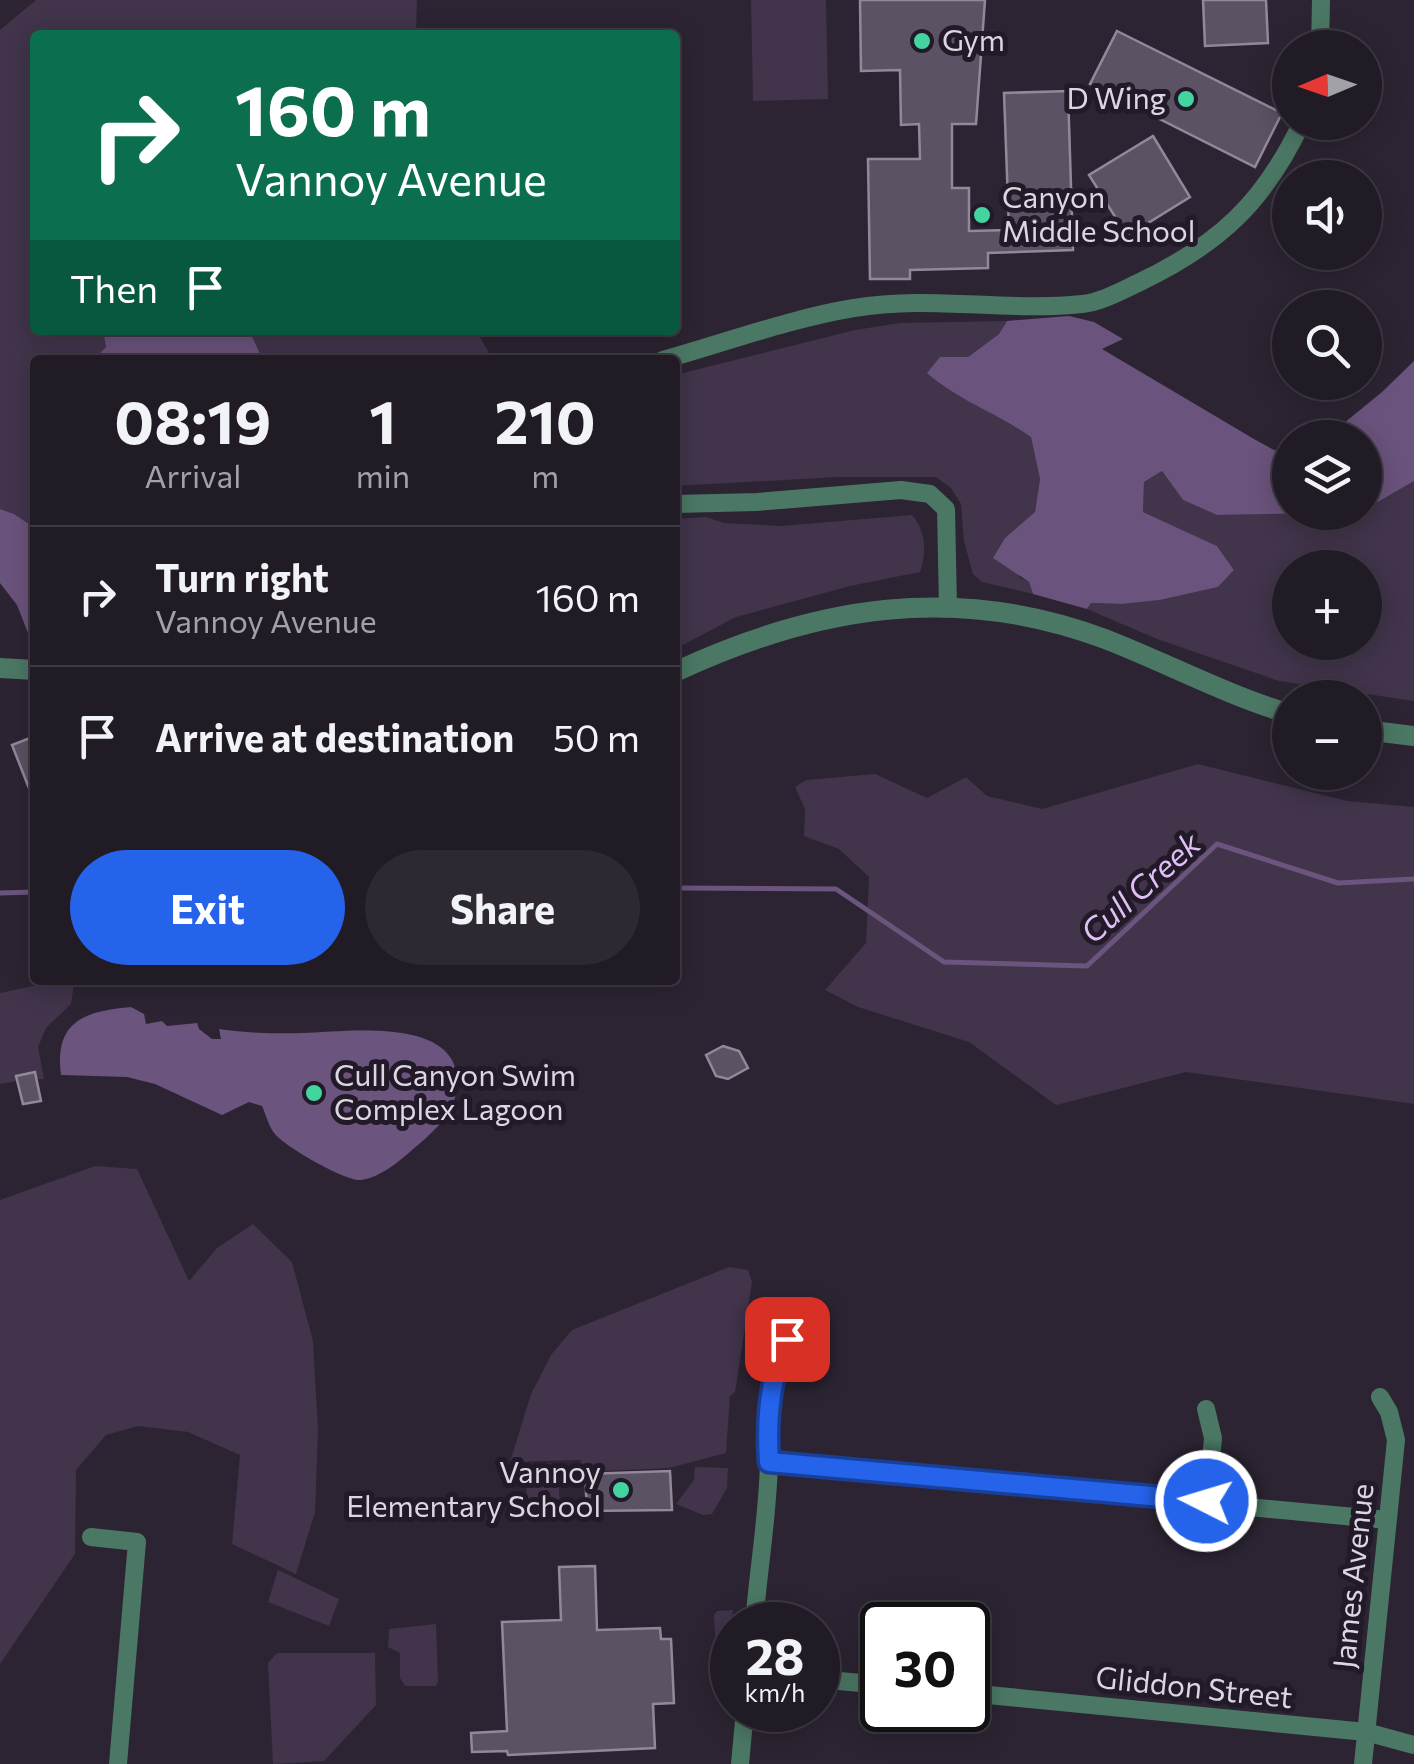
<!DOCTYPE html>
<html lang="en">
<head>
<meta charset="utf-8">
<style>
	:root { --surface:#211b26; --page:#2d2832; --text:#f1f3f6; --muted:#a2a1a7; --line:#3e3943; --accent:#2563eb }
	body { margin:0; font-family:Commissioner,sans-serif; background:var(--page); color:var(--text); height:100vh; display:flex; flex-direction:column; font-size:38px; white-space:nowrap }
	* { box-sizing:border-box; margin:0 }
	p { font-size:32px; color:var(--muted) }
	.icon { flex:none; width:55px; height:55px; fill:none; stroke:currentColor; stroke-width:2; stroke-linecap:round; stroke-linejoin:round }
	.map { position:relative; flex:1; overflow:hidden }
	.drawer { position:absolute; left:30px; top:355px; width:650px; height:630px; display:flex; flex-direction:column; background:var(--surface); border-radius:10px; box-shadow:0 5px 25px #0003,0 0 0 2px var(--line) }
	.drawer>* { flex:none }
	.top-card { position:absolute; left:30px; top:30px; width:650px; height:305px; border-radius:10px; box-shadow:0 5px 25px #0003,0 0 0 2px var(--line); background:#0b6e4f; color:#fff; overflow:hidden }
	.needle { width:65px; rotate:268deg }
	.fabs { position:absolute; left:1272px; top:30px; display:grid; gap:20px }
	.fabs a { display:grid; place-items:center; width:110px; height:110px; border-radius:50%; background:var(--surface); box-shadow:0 5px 25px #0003,0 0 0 2px var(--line); font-size:50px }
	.speed { position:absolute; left:710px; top:1602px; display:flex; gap:20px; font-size:50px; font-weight:700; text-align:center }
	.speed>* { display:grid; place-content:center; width:130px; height:130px; border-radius:50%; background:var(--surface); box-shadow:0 5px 25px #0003,0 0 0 2px var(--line); line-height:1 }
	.speed small { font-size:25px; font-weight:400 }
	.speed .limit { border:5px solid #111; border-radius:15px; background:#fff; color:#111 }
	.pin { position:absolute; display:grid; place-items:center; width:85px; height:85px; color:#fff; margin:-42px; border-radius:20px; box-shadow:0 5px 15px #0006 }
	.me { position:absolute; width:110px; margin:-55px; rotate:275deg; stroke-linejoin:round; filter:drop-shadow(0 0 8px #0008) }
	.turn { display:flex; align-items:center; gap:35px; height:210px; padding:0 40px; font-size:45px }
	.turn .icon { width:130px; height:130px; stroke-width:2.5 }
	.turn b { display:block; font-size:70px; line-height:85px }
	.then { display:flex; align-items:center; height:95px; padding:0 40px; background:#0003; gap:20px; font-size:38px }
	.eta { display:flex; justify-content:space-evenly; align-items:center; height:170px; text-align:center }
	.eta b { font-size:60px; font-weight:700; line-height:70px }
	.button { display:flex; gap:20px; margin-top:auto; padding:20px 40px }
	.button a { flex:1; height:115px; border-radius:60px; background:var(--accent); color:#fff; font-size:40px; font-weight:700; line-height:115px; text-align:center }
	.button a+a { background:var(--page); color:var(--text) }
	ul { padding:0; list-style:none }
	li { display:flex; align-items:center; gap:30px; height:140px; padding:0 40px; border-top:2px solid var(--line) }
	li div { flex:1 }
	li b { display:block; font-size:38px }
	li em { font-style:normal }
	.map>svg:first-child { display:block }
</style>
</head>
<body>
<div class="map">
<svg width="1414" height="1764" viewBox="0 0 1414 1764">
	<rect width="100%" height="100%" fill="#2c2432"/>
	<g fill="#41344b" fill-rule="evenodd">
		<path d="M36,0h381l-1,35h-381v295h68l3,17 -13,13h-58v168l-21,-14 -14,-5v-479z"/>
		<path d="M751,0h75l2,99 -75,2z"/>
		<path d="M1007,321l-8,13 -31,23h-28l-12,16c31,28 69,40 103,63l9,43 -5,34 -30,25 14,39 10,5 4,12 -51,-12 -9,-8 -9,-33 -3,-37 -10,-16 -15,-11h-98l-163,9v-111l180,-45 45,-7z"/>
		<path d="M249,330h227l17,30h-230z"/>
		<path d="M1162,471l21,29 34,15 148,-3v-6l13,-4 36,-21v220l-135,-20 -122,-42 -70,-30 4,-6 31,1 38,-4 58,-13 16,-17 -17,-24 -74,-34 1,-30zM1290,568h75v74h-75z"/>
		<path d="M912,515c14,16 15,37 8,57l-70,14 -114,31 -61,32v-130l31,-2 18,6 57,3z"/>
		<path d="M1198,764l149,37 67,6v297l-228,-32 -130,33 -87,-63 -111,-35 -33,-17 41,-47 3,-66 -30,-28 -35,-13 1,-27 -10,-22 11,-7 69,-6 52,24 39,-21 21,19 55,13z"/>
		<path d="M47,983h27l-3,21 -25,24 -8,19 6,32h-7l-3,-7 -18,4 1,5 -17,3v-91z"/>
		<path d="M95,1166l42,3 52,112 28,-33 36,-24 39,38 21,79 5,90 -3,81 -19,62 -64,-30 8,-89 -52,-23 -50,-6 -32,9 -30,35 -1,84 -75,110v-464z"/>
		<path d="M729,1267l19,3 4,12 -17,110 -5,4 -4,57 -57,15 -86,4 -2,-12 -71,2 21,-68 20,-39 21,-25z"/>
		<path d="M558,1463l2,50 -33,1 -1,-50z"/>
		<path d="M695,1467l33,1 -1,20 -15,26 -9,1 -27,-11 18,-24z"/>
		<path d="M278,1570l61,29 -10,27 -61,-24z"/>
		<path d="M733,1610l-7,69 -9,-9 -3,-55 3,-4z"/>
		<path d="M436,1624l2,57 -2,5h-31l-5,-8v-25l-12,-6 1,-18z"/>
		<path d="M277,1653h98l1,52 -52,56 -51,3 -5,-101z"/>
	</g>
	<g fill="#6a537c">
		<path d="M1069,316l25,6 29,17 -21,10 152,90 20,11 16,3v59l29,1 -102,2 -34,-15 -21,-29 -18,11 -1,30 74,34 17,24 -16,17 -58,13 -38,4 -31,-1 -4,6 -54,-15 -4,-12 -36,-24 12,-20 30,-26 5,-33 -9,-42c-34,-24 -72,-36 -104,-64l13,-16h28l31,-23 8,-13z"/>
		<path d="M103,330h146l14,30h-170l13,-13z"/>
		<path d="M1414,361v120l-36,21 -13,4v-68l-38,-1 55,-45z"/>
		<path d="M0,509l14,5 21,14v123l-18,-46 -17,-22z"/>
	</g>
	<path fill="#6b547d" d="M131,1007l13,7 2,10 16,-3 5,5 30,-3 2,6 13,10h9l-2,-10c28,4 56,5 84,4 42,-1 146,-16 154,42 4,33 -22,56 -45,75 -15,13 -31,27 -51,30 -15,2 -77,-34 -86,-46 -6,-7 -9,-19 -13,-28l-13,-4 -27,13 -67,-31 -28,-7 -66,-2c-7,-54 24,-64 70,-68z"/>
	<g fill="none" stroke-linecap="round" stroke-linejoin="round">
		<g stroke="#6b547d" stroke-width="5">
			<path d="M675,888l161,1 108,73 143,4 130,-122 121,39 76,-4"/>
			<path d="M0,893l35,-1"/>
		</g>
	</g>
	<g fill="#5b5263" stroke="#92889a" stroke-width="2.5">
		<path d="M860,0h125l-9,124h-24v64h17v43l40,-1 -5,-137 64,-2 5,159 -85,3v15l-78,2v9h-40l-2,-120h52l-1,-35 -18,1 -1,-55 -39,1z"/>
		<path d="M1203,0h63l2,43 -63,3z"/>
		<path d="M1117,31l165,82 -27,54 -165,-83z"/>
		<path d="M1153,136l37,61 -63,39 -38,-61z"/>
		<path d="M35,736v65h-1l-22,-56z"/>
		<path d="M723,1046l16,5 9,17 -20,11 -12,-3 -10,-21z"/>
		<path d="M35,1072l6,29 -18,3 -7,-28z"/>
		<path d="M670,1471l2,39 -85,1 -2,-37z"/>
		<path d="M595,1566l2,64 63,-2 1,11h10l3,64 -21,1 2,44 -147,7 -1,-4 -35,1 -1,-19 36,-2 -5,-109 59,-2 -2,-53z"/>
	</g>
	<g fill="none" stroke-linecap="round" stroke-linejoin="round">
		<g stroke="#4b7864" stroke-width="18">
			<path d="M1320,48l1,-48"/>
			<path d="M663,360c61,-17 129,-42 191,-52 75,-13 152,4 228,-4 19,-2 39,-13 56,-21 80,-38 126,-80 164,-161"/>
			<path d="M675,504l82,-2 144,-12 29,4 16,15 2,99"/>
			<path d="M1206,1409l7,29 -6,63"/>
			<path d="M769,1462l618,58"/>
			<path d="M91,1537l46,5 -19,222"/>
			<path d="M754,1625c4,-54 14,-109 15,-164 1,-42 0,-83 18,-122"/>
			<path d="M818,1679l64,6"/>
			<path d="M968,1693l398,39 48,13"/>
			<path d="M740,1764l5,-54"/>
			<path d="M1363,1764l33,-324 -7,-28 -9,-15"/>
		</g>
		<g stroke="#4b7864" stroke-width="20">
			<path d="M0,668l35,2"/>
			<path d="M675,672c141,-66 281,-89 430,-33 62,24 121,56 185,75"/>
			<path d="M1365,730l49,6"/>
		</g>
	</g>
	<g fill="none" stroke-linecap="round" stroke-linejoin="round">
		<defs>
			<path id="route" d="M787,1339c-17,38 -21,81 -18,123l437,39"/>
		</defs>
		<use href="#route" stroke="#184099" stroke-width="25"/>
		<use href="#route" stroke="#2563eb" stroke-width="18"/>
	</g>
	<g fill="#43d4a0" stroke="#221a28" stroke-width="4">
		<circle cx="922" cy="41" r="10"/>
		<circle cx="1186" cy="99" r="10"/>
		<circle cx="982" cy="215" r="10"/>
		<circle cx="314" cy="1093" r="10"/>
		<circle cx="621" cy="1490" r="10"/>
	</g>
	<g text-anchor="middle" stroke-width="10" stroke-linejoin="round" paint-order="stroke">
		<g font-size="30" fill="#dcd6e0" stroke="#221a28" text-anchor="start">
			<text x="942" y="51">Gym</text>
			<text x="1166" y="109" text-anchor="end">D Wing</text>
			<text x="1002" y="208">Canyon<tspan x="1002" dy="34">Middle School</tspan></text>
			<text x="334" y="1086">Cull Canyon Swim<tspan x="334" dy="34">Complex Lagoon</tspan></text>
			<text x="601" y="1483" text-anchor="end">Vannoy<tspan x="601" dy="34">Elementary School</tspan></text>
		</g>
		<g font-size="30" fill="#dcd6e0" stroke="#221a28">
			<text transform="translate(1354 1576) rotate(-84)" y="10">James Avenue</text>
			<text transform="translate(1194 1688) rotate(6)" y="10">Gliddon Street</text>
		</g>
		<g font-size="32" font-style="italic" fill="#dfc0f6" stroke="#221a28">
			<text transform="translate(1141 888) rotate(-42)" y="11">Cull Creek</text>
		</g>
	</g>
</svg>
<div class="fabs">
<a><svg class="needle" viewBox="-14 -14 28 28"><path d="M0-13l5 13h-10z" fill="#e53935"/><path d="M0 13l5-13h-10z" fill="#a2a1a7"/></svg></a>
<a><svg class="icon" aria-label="sound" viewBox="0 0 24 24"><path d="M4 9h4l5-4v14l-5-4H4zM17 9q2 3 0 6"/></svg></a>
<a><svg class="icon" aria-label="search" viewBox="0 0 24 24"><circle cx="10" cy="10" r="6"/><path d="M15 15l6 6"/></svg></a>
<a><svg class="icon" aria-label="layers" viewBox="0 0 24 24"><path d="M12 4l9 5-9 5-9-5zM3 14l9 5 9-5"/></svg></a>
<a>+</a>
<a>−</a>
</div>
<div class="speed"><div>28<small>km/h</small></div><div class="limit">30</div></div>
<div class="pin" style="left:787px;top:1339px;background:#d93025"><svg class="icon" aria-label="arrive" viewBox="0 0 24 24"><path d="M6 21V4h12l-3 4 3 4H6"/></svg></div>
<svg class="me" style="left:1206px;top:1501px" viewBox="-20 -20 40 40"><circle r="17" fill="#2563eb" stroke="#fff" stroke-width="3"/><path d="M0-11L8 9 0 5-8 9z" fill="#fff"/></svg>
<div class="top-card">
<div class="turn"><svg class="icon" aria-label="right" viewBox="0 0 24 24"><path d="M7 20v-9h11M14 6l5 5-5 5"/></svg><div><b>160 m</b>Vannoy Avenue</div></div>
<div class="then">Then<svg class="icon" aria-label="arrive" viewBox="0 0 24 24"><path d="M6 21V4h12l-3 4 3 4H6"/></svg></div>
</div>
<section class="drawer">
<div class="eta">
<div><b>08:19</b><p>Arrival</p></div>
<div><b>1</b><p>min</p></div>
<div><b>210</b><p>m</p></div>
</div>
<ul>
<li><svg class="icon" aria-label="right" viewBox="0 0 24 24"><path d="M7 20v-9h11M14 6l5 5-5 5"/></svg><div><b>Turn right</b><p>Vannoy Avenue</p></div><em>160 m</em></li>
<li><svg class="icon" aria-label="arrive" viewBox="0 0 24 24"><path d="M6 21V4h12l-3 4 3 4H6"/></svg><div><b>Arrive at destination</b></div><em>50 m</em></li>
</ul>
<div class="button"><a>Exit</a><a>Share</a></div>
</section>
</div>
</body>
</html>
